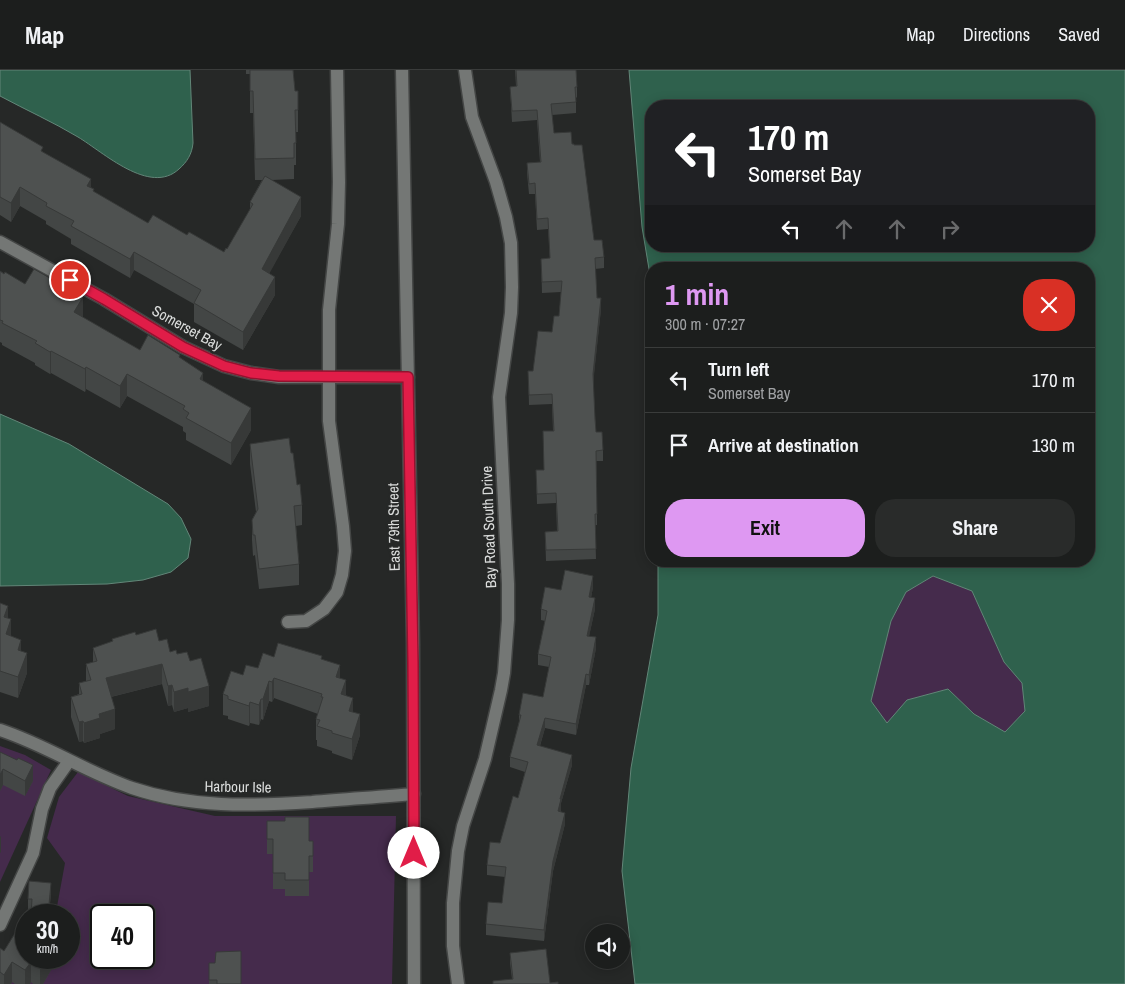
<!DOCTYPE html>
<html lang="en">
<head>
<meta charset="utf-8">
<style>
	:root { --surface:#1c1e1d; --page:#292b2a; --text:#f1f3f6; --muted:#a0a2a4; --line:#3a3c3b; --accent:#de98f2 }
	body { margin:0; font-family:"Archivo Narrow",sans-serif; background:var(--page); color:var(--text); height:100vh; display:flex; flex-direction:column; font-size:19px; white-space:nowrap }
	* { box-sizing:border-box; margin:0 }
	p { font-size:16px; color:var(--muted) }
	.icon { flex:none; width:28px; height:28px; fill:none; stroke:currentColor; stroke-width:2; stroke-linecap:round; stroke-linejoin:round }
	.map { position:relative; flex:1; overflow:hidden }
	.sheet { position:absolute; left:645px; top:192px; width:450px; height:305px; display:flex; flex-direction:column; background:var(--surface); border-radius:20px; box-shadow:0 2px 12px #0003,0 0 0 1px var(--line) }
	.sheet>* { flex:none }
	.guide { position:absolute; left:645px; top:30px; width:450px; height:152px; border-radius:20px; box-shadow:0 2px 12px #0003,0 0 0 1px var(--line); background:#202124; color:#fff; overflow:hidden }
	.controls { position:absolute; left:585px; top:854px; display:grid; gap:10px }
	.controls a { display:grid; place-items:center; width:45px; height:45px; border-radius:50%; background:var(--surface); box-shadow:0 2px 12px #0003,0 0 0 1px var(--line); font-size:25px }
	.speed { position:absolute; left:15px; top:834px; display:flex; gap:10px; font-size:25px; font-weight:700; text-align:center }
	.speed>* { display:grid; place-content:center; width:65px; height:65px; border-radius:50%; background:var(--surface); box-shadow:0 2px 12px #0003,0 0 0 1px var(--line); line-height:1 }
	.speed small { font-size:12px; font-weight:400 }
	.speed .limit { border:2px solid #111; border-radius:8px; background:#fff; color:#111 }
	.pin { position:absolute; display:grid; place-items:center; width:42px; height:42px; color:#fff; margin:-21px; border:2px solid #fff; border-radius:50%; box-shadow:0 1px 5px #0007 }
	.me { position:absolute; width:55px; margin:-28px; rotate:0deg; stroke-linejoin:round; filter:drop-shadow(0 0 4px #0008) }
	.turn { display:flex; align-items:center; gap:18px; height:105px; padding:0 20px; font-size:22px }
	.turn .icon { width:65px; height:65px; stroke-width:2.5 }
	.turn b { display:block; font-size:35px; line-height:42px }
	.lanes { display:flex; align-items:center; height:48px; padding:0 20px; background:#0003; justify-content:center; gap:25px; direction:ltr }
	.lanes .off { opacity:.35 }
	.round { display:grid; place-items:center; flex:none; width:52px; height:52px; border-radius:20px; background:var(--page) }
	.head { display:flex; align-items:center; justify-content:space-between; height:85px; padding:0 20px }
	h1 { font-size:30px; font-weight:800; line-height:38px; color:var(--accent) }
	.primary-button { display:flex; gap:10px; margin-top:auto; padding:10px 20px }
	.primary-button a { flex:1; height:58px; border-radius:20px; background:var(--accent); color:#111; font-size:20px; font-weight:800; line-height:58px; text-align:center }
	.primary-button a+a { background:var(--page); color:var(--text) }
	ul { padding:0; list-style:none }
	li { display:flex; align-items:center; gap:15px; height:65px; padding:0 20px; border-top:1px solid var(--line) }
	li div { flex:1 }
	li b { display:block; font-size:19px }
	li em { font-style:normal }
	header { display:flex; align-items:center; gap:30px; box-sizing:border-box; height:70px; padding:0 25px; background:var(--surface); border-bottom:1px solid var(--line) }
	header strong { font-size:24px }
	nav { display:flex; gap:28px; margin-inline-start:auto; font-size:18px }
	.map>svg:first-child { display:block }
</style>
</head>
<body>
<header>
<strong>Map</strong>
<nav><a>Map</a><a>Directions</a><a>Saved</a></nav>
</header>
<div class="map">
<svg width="1125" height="914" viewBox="0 0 1125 914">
	<rect width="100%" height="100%" fill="#262827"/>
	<g fill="#452b4c" fill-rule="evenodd">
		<path d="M933,506l39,15 32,71 18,21 3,28 -20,21 -31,-18 -26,-25 -41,11 -20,24 -16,-23 20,-80 15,-29z"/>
		<path d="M0,676l25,9 26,15 -51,112z"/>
		<path d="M78,702l50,24 87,20h181l-4,168h-392l26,-26h43v-43h-16l3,-3 9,-49 -18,-25 12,-41zM101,845h43v43h-43z"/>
	</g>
	<g fill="#2f614d" stroke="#628678" fill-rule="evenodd">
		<path d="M0,0h190l3,73c-1,11 -6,19 -14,26 -29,27 -76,-17 -101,-32 -25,-15 -52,-27 -78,-41z"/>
		<path d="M629,0h496v914h-490l-13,-113 9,-103 27,-153v-54h431v-292h-438v12l-9,-54zM651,36h438v140h-438zM933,506l39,15 32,71 18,21 3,28 -20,21 -31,-18 -26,-25 -41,11 -20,23 -16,-22 20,-80 15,-29z"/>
		<path d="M0,344l69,30 99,60 13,14 10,21 -3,19 -17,14 -28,8 -36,4 -107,2z"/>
	</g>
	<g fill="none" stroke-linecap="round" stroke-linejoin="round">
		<defs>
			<g id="street">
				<path d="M0,172l104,57 79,48 41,19 27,7 28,4h129"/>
				<path d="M288,552l18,-1 18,-12 13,-17 5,-17 3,-24 -2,-25 -14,-105v-111l9,-86 1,-42 -2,-112"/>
				<path d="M0,660c46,15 86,42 132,58 59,20 119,18 180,14 34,-3 68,-5 102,-8"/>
				<path d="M0,855l33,-72 9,-44 8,-21 19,-27"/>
				<path d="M458,914l-5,-38v-43l5,-52 5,-25 22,-67 16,-69 3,-17 4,-53v-36l-9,-187 12,-84 1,-26 -1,-44 -5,-26 -10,-35 -24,-65 -7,-47"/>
			</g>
			<path id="secondary" d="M402,0l11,573 1,341"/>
		</defs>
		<use href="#street" stroke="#444645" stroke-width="15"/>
		<use href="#secondary" stroke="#444645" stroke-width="15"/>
		<use href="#street" stroke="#747775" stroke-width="12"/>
		<use href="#secondary" stroke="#747775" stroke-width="12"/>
	</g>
	<g fill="#434645">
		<path d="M246,0h47l2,21 3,19v22h-2v33h-2v14l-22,1 29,36 -32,57 6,22 -32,55 -49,-28v-18l-60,-34 -4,8 -59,-34v-5l-25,-15v-3l-26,-15 -9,16 -11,-7v-93l43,30 48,36 3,4 54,31 39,12 37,17 3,-3 23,-39v-8l12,-22h-7l-2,-67h-3v-39h-4z"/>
		<path d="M515,0h61l1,17v10l-1,1v15l-24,2 2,18 18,11 22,96 10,17v11l-9,1 2,29 4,11 -8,73 3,50 7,18v11h-7l1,53v11h-2l1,34 -50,2 -1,-29 12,-1 -1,-28 -19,1 -1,-34h8l9,-39 -1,-27 -23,1 -1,-34h5l19,-39 7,-16 2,-24 -19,1 -1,-34 9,-1 -2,-29 -11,1 -2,-36h-6l-2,-21v-10l13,-1 -3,-42 -25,2 -2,-35 6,-1z"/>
		<path d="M0,201l140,79 40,8 71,72 -20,35 -45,-25v-7l-3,-2v-4l-56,-31 -7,12 -34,-19 -1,3 -34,-19 -1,1 -15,-9v-2l-33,-18v-2l-2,-1z"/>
		<path d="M250,374l41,9 6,32 5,20v20l-6,1 3,38v21l-40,4 -4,-34 -2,1 -1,-16v-20l4,-8 -6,-48z"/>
		<path d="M593,517l-2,11 4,11 -6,27 7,12 -7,37h-3l-10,50 -31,-7 -5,18 32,19 -11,38v9l4,12 -12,47 -9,70 -58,-6v-11l16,-21 3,-26 -18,-2v-10l13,-22 18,-45 7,-26 -15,-5v-10l9,-35v-7l24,-18 6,-30 -11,-2v-11l7,-33 -4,-1v-11l20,-19z"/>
		<path d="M0,533l8,15 3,18 10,15 6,22 -9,25 -18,-6z"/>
		<path d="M136,565l23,6 11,11 7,2 13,7 19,45 -21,6v-4l-14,4 -2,-7 -4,1 -6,-22 -51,13 4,32 -15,5v4l-16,5 -1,-2 -4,1 -8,-25v-20l8,-3v-11l7,-2v-17l7,-2v-14l19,-6v-3z"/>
		<path d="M274,587l48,2 18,19 6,18 7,16 7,23 -8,25 -20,-7v-2l-15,-5v-6h-1v-21l2,-5 -44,-16 -2,4 -3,-1 -6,19 -2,-1 -2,6 -9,-2 -1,3 -21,-7v-3l-5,-1v-21l20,-19 15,-7z"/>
		<path d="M0,682l33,29 -8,15 -22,-11 -3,6z"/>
		<path d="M267,751l42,20 4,16v15h-4v24h-24v-7h-12v-35h-6z"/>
		<path d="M51,823l-2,22h-18l1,-6h-4v-10z"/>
		<path d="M0,878l4,3 50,7v7l-11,19h-10l-2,-2 -1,2h-15l-3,-2 -1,2h-11z"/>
		<path d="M510,883l40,30 -38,-4 -2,-16z"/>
		<path d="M209,893l32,21h-32z"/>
	</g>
	<g fill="#373938">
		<path d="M91,109v19l-4,-12z"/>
		<path d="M20,117v19l-9,16v-19z"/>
		<path d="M301,127v19l-39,71v-18z"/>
		<path d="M134,182v18l-4,8v-19z"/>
		<path d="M275,207v18l-32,55v-18z"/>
		<path d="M83,227v22l-9,-7z"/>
		<path d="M601,228v11l-8,76v-11z"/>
		<path d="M51,281v22l-1,1v-22z"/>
		<path d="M86,297v22l-1,3v-23z"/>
		<path d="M203,303v23l-3,-17z"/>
		<path d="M127,304v22l-7,12v-22z"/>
		<path d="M251,338v22l-20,35v-22z"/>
		<path d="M593,506v11l-4,21v-11z"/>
		<path d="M595,528v11l-8,37v-10z"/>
		<path d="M8,536v20l-4,-9z"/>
		<path d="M11,549v20l-5,-5z"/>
		<path d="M596,567v11l-7,37v-10z"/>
		<path d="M21,570v20l-3,-10z"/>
		<path d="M27,583v20l-9,25v-21z"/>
		<path d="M162,594v20l-56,14v-20z"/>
		<path d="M340,595v20l-4,-8z"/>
		<path d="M586,604v11l-10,50v-11z"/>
		<path d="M274,608v20l-2,4v-20z"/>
		<path d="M346,610v20l-5,-6z"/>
		<path d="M269,611v20l-6,19v-21z"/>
		<path d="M172,615v20l-4,1v-20z"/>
		<path d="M209,616v20l-21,6v-20z"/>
		<path d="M188,618v20l-14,4v-20z"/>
		<path d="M353,628v21l-4,-8z"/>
		<path d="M261,629v20l-2,6v-20z"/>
		<path d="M250,632v21l-1,3v-20z"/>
		<path d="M115,639v20l-15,5v4l-16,5v-20l15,-9z"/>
		<path d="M360,644v21l-8,25v-21z"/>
		<path d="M545,648v10l-8,27v-10z"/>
		<path d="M83,651v20l-4,1v-20z"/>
		<path d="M572,685v10l-11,38v7l-3,12v-11l2,-12z"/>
		<path d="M33,695v16l-8,15v-15z"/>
		<path d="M3,699v16l-3,6v-16z"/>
		<path d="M565,743v11l-12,47 -9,70v-11l9,-69z"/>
		<path d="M1,766v16l-1,1v-16z"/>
		<path d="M51,813v10l-2,22h-1z"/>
		<path d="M46,888h8v7l-11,19h-3v-16z"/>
		<path d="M12,892v20l-1,2h-7v-9z"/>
		<path d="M31,892v20l-1,2h-5v-14z"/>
	</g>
	<g fill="#4e5150" stroke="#373938">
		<path d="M250,0h43l2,21h3v19h-3l1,33h-2v15l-39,1 -2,-68h-3z"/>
		<path d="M516,0h60l1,17h-2l1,15 -25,2 3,29 17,-1 1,12h2v1h8l12,95h8l2,17 -9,1 2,40h4l-8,76 2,45 1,13h6l1,18 -7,1 1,63h-2l1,35 -50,1 -1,-18 13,-1 -2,-38 -19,1 -1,-24h8l-1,-39h11l-2,-37 -23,1 -1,-24h5l5,-40 14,1 2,-16h5l3,-35 -20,1 -1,-23 9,-1 -2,-40 -11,1 -2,-36 -6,1 -2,-21 14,-1 -4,-52 -25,1 -2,-24 7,-1z"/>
		<path d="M0,52l43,25 -2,4 50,28 -4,7 7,3 -1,2 55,32 5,-8 34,20 2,-3 35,20 2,-4 1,1 26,-45 -3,-2 15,-26 36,21 -39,72 13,8 -32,55 -49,-29 7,-13 -67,-38 -4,7 -59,-33 3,-5 -28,-15 1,-3 -27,-16 -9,16 -11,-6z"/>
		<path d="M34,199l49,28 -9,15 66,38 8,-15 32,20 -1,2 24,16 -3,6 51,29 -20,35 -45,-25 3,-5 -6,-4 2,-3 -58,-32 -7,12 -34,-19 -1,2 -34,-18 -1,1 -15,-9 2,-2 -35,-18 1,-2 -3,-1v-49l4,3 1,-2 20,12z"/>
		<path d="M289,368l2,15h2l4,32 3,-1 2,21 -8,1 5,58 -40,5 -4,-34h-2l-1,-15 6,-11 -8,-65z"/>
		<path d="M565,500l28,6 -4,21 6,1 -8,38 9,1 -7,38 -3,-1 -10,50 -31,-6 -8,27 35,10 -12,44h1l-3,12 7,2 -12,48 -9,69 -58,-6 2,-22 14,1 4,-36 -19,-2 3,-23 10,1 13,-47 5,2 10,-36 -18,-5 11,-42h-2l4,-22 20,4 8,-40 -13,-3 9,-43 -6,-2 4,-22 16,3z"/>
		<path d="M0,533l8,3 -4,11 7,2 -5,15 15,6 -3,10 9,3 -9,24 -18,-6z"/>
		<path d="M156,559l3,12 8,-2 3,13 6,-2 1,4 10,-2 3,9 11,-3 8,28 -21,6v-4l-14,4 -2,-7 -4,1 -6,-22 -56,14 9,31 -16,5 1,4 -16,5 -1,-2 -4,1 -8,-25 11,-3 -3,-11 12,-3 -5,-16 11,-3 -4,-13 20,-7 -1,-2 23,-7 1,3z"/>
		<path d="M278,573l44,13 -1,3 19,6 -4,12 10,3 -5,14 12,4 -4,13 11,3 -8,25 -20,-6v-2l-15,-5 3,-6 -4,-1 7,-22h-2l1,-3 -48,-16 -2,4 -3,-1 -6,18h-2l-2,6 -9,-3 -1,4 -21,-7v-3l-5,-2 8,-23 12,4 3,-10 12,3 5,-15 11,4z"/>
		<path d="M0,682l17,8 1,-2 15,7 -8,16 -22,-12 -3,6z"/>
		<path d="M285,747h24v24h4v15h-4v24h-24v-7h-12v-34h-6v-18h18z"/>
		<path d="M29,811l22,2 -3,32h-17l1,-16h-4z"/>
		<path d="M26,852v36h20l-6,10 -9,-6 -6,8 -13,-8 -8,13 -4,-3v-24l4,3 13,-21 3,2z"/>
		<path d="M546,879l4,34 8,-1v2h-65v-3l20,-2 -3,-26z"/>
		<path d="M241,881v33h-24v-4h-8v-17h6l1,-11z"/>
	</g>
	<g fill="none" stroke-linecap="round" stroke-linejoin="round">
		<defs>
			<path id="route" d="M70,210l34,19 79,48 41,19 27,7 28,3 129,1 5,285 1,191"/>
		</defs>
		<use href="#route" stroke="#92132f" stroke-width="12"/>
		<use href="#route" stroke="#e11d48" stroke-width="9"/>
	</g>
	<g text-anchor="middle" stroke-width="5" stroke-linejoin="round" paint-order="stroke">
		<g font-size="15" fill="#dadcdb" stroke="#262827">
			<text transform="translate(187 258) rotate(29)" y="5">Somerset Bay</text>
			<text transform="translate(394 457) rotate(-91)" y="5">East 79th Street</text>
			<text transform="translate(489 457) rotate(-92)" y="5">Bay Road South Drive</text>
			<text transform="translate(238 717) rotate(1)" y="5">Harbour Isle</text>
		</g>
	</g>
</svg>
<div class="controls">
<a><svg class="icon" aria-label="sound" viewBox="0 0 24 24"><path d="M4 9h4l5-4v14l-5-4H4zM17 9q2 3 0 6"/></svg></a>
</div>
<div class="speed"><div>30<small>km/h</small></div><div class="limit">40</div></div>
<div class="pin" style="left:70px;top:210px;background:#d93025"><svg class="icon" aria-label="arrive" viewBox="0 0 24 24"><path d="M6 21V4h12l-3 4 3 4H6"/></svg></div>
<svg class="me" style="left:414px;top:783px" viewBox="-20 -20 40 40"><circle r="19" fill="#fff"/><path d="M0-13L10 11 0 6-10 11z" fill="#e11d48"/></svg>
<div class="guide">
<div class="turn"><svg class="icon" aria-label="left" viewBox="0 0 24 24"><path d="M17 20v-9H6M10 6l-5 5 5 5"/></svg><div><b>170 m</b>Somerset Bay</div></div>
<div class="lanes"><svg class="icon" aria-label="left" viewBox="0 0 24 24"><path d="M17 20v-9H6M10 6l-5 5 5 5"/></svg><svg class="icon off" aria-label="ahead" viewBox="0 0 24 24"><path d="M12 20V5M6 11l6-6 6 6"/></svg><svg class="icon off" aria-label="ahead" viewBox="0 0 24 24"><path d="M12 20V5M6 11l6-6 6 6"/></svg><svg class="icon off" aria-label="right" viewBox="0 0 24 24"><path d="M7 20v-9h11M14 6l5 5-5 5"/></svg></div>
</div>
<section class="sheet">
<div class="head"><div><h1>1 min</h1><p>300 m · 07:27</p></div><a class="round" style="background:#d93025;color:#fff"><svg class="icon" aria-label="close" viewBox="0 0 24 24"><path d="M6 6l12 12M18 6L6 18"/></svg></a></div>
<ul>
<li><svg class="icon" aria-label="left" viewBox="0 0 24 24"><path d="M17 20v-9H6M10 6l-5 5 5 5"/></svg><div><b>Turn left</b><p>Somerset Bay</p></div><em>170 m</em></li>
<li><svg class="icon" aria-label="arrive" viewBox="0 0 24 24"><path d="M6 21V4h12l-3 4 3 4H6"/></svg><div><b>Arrive at destination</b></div><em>130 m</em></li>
</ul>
<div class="primary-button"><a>Exit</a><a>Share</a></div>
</section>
</div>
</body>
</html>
